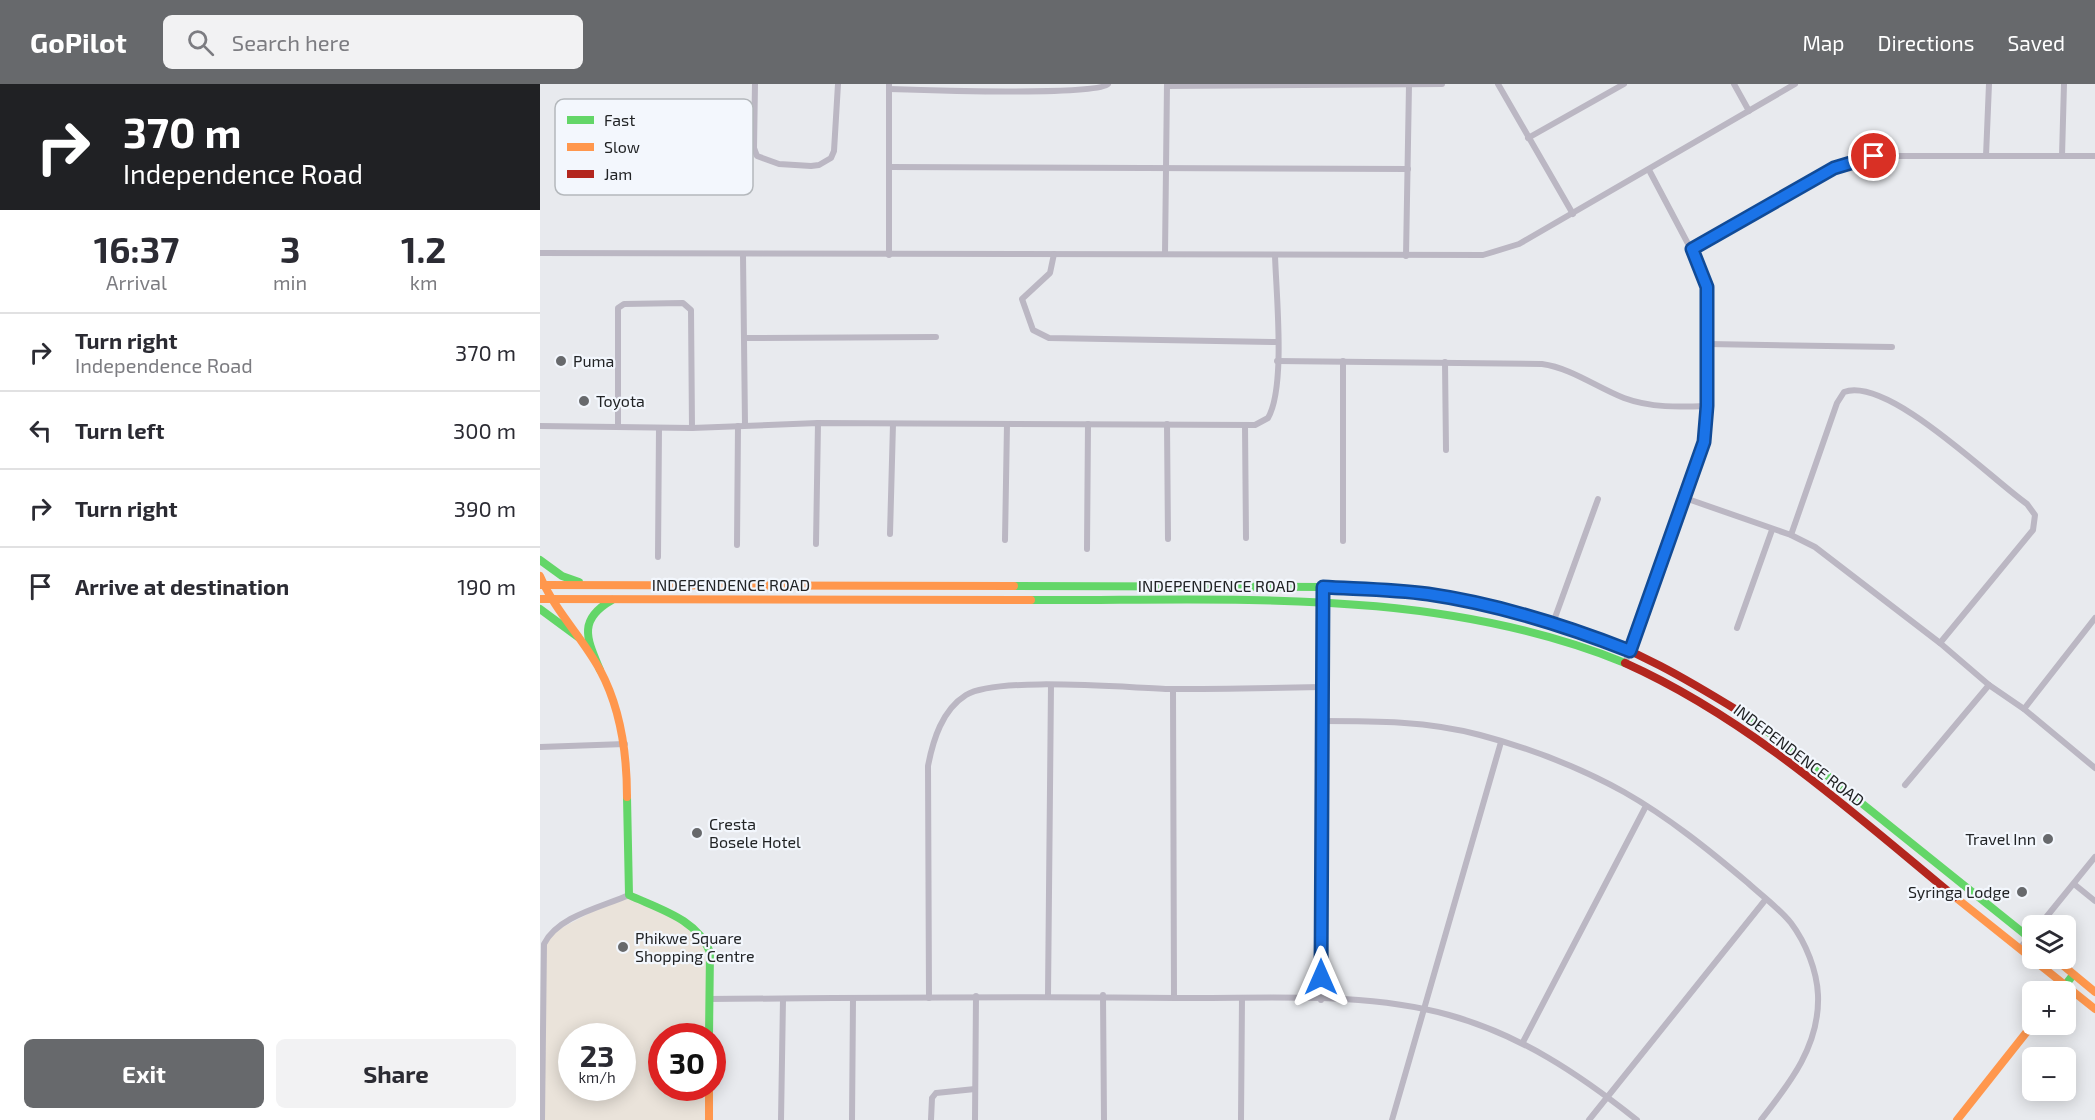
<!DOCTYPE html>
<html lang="en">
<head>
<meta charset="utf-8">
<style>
	:root { --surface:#fff; --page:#f2f2f3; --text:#2b2b33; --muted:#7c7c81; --line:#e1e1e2; --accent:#67696c }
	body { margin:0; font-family:"Exo 2",sans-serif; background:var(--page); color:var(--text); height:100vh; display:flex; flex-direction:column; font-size:22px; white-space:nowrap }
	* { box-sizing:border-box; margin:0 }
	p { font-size:20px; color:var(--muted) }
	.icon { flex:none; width:33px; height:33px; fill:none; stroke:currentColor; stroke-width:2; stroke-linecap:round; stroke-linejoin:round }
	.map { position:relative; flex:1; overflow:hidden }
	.details { display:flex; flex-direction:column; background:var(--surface); width:540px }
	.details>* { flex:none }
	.top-card { background:#202124; color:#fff; overflow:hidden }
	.controls { position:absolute; left:1482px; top:831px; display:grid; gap:12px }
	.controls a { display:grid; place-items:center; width:54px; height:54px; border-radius:9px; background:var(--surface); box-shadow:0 3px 15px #0003; font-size:30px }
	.speed { position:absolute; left:18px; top:939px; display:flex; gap:12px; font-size:30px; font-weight:700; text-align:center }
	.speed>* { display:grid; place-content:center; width:78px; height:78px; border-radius:50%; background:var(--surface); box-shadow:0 3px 15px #0003; line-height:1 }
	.speed small { font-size:15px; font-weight:400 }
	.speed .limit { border:9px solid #d22; background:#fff; color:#111 }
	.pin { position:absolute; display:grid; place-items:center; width:51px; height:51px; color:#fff; margin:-26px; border:3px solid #fff; border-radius:50%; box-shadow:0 2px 6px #0007 }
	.me { position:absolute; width:66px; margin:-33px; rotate:0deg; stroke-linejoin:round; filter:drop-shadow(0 0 4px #0008) }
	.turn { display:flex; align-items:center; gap:21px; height:126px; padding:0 24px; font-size:27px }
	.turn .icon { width:78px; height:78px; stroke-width:2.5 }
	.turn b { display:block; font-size:42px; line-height:51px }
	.eta { display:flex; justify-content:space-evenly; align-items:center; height:102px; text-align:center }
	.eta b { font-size:36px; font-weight:700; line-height:42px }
	.cta { display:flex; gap:12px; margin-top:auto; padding:12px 24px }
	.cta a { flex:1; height:69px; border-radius:9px; background:var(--accent); color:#fff; font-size:24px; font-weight:700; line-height:69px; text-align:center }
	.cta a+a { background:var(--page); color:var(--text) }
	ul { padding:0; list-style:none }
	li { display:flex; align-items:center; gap:18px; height:78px; padding:0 24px; border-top:2px solid var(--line) }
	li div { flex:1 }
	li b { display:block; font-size:22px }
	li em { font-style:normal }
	header { display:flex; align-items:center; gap:36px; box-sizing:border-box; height:84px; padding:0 30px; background:var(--accent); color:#fff }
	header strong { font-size:28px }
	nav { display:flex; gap:33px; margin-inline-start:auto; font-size:21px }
	.search { width:420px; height:54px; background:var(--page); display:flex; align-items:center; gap:15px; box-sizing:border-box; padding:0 21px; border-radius:9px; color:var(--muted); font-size:22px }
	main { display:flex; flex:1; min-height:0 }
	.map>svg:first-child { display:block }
</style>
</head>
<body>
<header>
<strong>GoPilot</strong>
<div class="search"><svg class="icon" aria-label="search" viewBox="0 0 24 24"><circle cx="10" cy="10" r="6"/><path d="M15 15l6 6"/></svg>Search here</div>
<nav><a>Map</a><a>Directions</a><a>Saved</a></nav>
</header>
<main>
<section class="details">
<div class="top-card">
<div class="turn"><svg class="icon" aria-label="right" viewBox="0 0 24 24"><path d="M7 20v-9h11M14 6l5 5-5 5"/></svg><div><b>370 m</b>Independence Road</div></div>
</div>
<div class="eta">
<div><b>16:37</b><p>Arrival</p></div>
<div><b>3</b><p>min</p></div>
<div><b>1.2</b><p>km</p></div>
</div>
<ul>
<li><svg class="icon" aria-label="right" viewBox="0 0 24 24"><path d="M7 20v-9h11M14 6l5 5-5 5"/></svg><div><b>Turn right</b><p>Independence Road</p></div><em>370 m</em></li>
<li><svg class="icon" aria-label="left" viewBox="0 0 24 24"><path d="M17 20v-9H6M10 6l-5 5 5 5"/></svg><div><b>Turn left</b></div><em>300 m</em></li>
<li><svg class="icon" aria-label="right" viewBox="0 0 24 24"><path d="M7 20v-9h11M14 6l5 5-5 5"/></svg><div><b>Turn right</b></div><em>390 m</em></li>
<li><svg class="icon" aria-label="arrive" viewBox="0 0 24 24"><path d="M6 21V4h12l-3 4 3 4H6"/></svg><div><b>Arrive at destination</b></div><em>190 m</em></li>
</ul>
<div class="cta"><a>Exit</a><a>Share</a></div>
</section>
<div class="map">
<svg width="1555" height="1036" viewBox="0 0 1555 1036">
	<rect width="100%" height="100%" fill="#e8eaee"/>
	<path fill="#eae3da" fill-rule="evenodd" d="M88,809l56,27 21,19 4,97h-47v52h47v32h-169l2,-168 8,-18zM32,952h50v52h-50z"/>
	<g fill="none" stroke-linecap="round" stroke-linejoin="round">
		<g stroke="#bbb7c3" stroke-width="6">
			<path d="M215,0l-1,64 3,8 22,8 32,2 8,-1 12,-7 3,-7 4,-67"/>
			<path d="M958,0l75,130"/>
			<path d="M1194,0l15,27"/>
			<path d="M627,2l275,-2"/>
			<path d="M349,5c29,1 208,7 219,-5"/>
			<path d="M988,54l96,-54"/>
			<path d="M1446,72l3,-72"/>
			<path d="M1522,72l2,-72"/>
			<path d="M350,83l518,2"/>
			<path d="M1152,165c54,-32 133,-89 194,-93h209"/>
			<path d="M0,169l943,2 36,-11 276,-160"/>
			<path d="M514,170l-4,19 -28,26 11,31 16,8 227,4"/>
			<path d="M625,170l2,-170"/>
			<path d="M203,171l2,170"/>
			<path d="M349,171v-171"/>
			<path d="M866,172l3,-171"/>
			<path d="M206,254l190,-1"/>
			<path d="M1168,260l184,3"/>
			<path d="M737,277l265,3c29,4 54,23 82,34 27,10 55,9 83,8"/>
			<path d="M905,278l1,88"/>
			<path d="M627,340l1,115"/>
			<path d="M705,341l1,113"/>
			<path d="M0,342l152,2 126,-5 437,2 13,-7c18,-31 8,-125 7,-163"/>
			<path d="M78,342v-118l6,-4 59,-1 8,7 1,118"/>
			<path d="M1145,414l106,37 24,12 125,96 49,42 35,24 71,59"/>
			<path d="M350,450l3,-110"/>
			<path d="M1251,451l46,-132 7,-11c44,-16 146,86 183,112l8,11 -2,15 -93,113"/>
			<path d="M465,456l2,-116"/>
			<path d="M803,457v-180"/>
			<path d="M276,460l2,-121"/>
			<path d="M197,461l1,-119"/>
			<path d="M547,465l1,-125"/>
			<path d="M118,473l1,-129"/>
			<path d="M1013,539l45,-124"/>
			<path d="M1197,544l35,-98"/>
			<path d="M1085,579l76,-210 6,-47 1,-96 -4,-36 -55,-104"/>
			<path d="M633,605l1,309"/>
			<path d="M1484,625l71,-91"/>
			<path d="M782,637c53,0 106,0 158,14 49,13 99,32 144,57 44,25 85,58 124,91 14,13 31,25 43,40 15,20 26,48 27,72 2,50 -28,88 -57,125"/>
			<path d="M0,663l85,-3"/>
			<path d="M1365,701l84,-100"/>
			<path d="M1534,800l21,17"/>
			<path d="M1499,842l56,-69"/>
			<path d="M1480,864l12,-14"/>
			<path d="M563,911l1,125"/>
			<path d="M508,912l3,-311"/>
			<path d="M389,914l-1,-232c5,-26 14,-56 38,-71 32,-19 162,-7 205,-6 50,0 101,-1 151,-2"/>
			<path d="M169,915c156,-1 311,-3 467,-1 90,1 186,-7 273,17 72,20 130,59 188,105"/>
			<path d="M781,916l2,-413"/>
			<path d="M983,958l123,-236"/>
			<path d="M2,1036l2,-176c14,-28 58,-37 85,-49"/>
			<path d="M241,1036l2,-121"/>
			<path d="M312,1036l1,-121"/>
			<path d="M391,1036l1,-22 4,-5 39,-4"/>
			<path d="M435,1036l1,-124"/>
			<path d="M701,1036l1,-122"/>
			<path d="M852,1036l109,-378"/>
			<path d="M1049,1036l177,-221"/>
		</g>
		<g stroke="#63d668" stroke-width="8">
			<path d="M0,476l22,16 17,6"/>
			<path d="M474,502l309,1 102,6 79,18"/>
			<path d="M491,516c200,1 405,-14 594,63"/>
			<path d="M0,525l38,28"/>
			<path d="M60,586c-13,-31 -23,-50 12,-70"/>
			<path d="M1200,628l74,53 218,175"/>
			<path d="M87,713l2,98c30,14 68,24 81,57l-1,84"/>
			<path d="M1520,908l13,-17"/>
		</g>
		<g stroke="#ff974d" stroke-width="8">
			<path d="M0,492c15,35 42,61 60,94 21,39 27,83 27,127"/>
			<path d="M0,501l474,1"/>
			<path d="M0,515l491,1"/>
			<path d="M1415,813l140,112"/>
			<path d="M1514,874l41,34"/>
			<path d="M169,1004v32"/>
			<path d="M1417,1036l76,-96"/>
		</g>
		<g stroke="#b3261e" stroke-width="8">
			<path d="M964,527c24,6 48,11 71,19 59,18 113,50 165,82"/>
			<path d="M1085,579c123,55 227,149 330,234"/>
		</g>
	</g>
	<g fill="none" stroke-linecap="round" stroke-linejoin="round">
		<defs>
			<path id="route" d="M781,893l2,-390c34,2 70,2 105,7 69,10 136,31 202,57l74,-209 3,-36v-119l-15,-38 142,-81 40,-12"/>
		</defs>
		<use href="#route" stroke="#114b97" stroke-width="15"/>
		<use href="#route" stroke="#1a73e8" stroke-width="10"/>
	</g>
	<g fill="#67696c" stroke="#f3f7fd" stroke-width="2">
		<circle cx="21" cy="277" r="6"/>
		<circle cx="44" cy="317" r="6"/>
		<circle cx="157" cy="749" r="6"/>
		<circle cx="1508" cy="755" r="6"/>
		<circle cx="1482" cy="808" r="6"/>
		<circle cx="83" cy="863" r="6"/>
	</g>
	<g text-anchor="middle" stroke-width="4.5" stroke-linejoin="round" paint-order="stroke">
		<g font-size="16" fill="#222426" stroke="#f3f7fd" text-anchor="start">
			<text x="33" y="283">Puma</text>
			<text x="56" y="323">Toyota</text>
			<text x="169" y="746">Cresta<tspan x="169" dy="18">Bosele Hotel</tspan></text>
			<text x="1496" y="761" text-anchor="end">Travel Inn</text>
			<text x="1470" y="814" text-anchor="end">Syringa Lodge</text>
			<text x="95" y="860">Phikwe Square<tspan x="95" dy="18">Shopping Centre</tspan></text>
		</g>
		<g font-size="16" fill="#222426" stroke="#f3f7fd">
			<text x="191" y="507">INDEPENDENCE ROAD</text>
			<text x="677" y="508">INDEPENDENCE ROAD</text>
			<text transform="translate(1259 671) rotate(37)" y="6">INDEPENDENCE ROAD</text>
		</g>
	</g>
	<rect x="15" y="15" width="198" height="96" rx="9" fill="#f3f7fd" stroke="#b4b8bc" stroke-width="1.5"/>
	<rect x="27" y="32" width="27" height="8" fill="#63d668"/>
	<rect x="27" y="59" width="27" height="8" fill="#ff974d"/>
	<rect x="27" y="86" width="27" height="8" fill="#b3261e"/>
	<g font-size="16" fill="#222426">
		<text x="64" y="42">Fast</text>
		<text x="64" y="69">Slow</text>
		<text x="64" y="96">Jam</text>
	</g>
</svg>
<div class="controls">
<a><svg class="icon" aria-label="layers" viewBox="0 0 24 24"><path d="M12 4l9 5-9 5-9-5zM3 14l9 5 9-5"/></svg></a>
<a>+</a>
<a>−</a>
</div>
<div class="speed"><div>23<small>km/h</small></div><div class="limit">30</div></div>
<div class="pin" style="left:1334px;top:72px;background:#d93025"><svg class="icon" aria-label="arrive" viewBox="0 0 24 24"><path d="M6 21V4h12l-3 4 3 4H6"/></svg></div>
<svg class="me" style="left:781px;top:893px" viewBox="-20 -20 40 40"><path d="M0-17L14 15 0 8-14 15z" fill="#1a73e8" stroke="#fff" stroke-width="4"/></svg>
</div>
</main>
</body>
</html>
